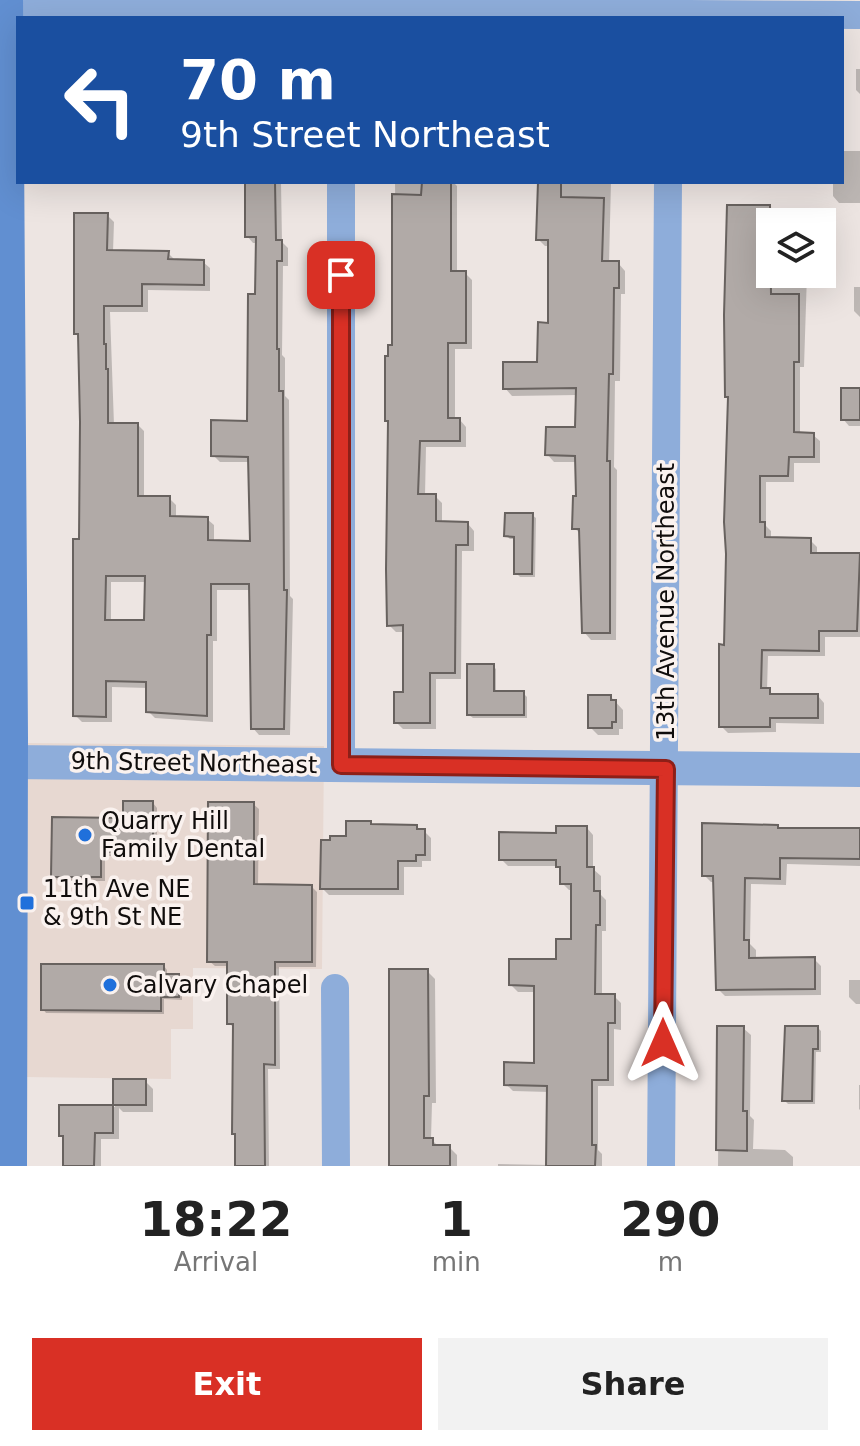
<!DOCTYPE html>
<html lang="en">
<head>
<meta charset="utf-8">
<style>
	:root { --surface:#fff; --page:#f2f2f2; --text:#222; --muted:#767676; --accent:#d93025 }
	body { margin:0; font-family:"DejaVu Sans",sans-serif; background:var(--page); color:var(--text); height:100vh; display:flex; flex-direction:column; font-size:30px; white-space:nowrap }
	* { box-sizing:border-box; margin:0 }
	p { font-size:26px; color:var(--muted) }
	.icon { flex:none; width:44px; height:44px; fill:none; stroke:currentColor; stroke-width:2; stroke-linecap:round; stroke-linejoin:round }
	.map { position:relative; height:1166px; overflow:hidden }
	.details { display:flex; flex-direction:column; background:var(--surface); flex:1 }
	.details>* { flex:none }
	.guide { position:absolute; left:16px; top:16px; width:828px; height:168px; border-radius:0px; box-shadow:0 8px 32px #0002; background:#1a4fa0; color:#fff; overflow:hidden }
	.buttons { position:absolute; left:756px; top:208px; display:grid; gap:16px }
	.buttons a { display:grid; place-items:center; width:80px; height:80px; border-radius:0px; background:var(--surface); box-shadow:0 8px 32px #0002; font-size:40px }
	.pin { position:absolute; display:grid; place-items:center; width:68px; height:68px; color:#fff; margin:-34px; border-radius:16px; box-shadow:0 4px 12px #0006 }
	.me { position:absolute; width:88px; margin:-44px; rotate:0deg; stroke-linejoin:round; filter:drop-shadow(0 0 6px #0008) }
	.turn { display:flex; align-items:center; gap:28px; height:168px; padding:0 32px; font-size:36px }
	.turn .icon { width:104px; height:104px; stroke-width:2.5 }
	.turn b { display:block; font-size:56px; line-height:68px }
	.eta { display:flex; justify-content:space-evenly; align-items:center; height:136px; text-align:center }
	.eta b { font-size:48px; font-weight:800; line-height:56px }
	.action { display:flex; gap:16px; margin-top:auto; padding:16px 32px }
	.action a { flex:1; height:92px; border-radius:0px; background:var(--accent); color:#fff; font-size:32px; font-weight:800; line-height:92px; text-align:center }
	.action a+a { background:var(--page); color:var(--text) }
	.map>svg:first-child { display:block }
</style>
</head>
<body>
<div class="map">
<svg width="860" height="1166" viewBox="0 0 860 1166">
	<rect width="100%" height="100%" fill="#ede5e2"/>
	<path fill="#e7d8d1" d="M28,743l296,3 -2,223 -129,-1v61h-22v50l-146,-2z"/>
	<g fill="#0003" fill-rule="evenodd">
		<path d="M856,69h4v25l-4,-4z"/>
		<path d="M842,151h18v52h-21l-6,-7v-14h9z"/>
		<path d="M245,182h36l1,60 6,6v18h-5l-1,89 3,3v38l4,4 1,196 3,3 -3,136h-31l-6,-7 -2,-138h-34v51h-4v81l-58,-4 -7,-7v-23l-36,-1v35h-30l-7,-7 5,-174v-204l-4,-4 31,-118 7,7 -1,30 55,1 6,6 29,3 7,6v23l-62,-1v22h-38l4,113h24l6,6v67h25l7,7v13l31,1 7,6v17l38,1 -2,-81h-30l-7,-7 36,-32 9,-180h-5l-6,-7zM111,582h36l-1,40h-35z"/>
		<path d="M395,182h58l4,4v87h8l7,7v69h-17v71h5l6,7v20h-40l-1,49h10l7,7v20l26,1 6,7v20h-12l-1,128h-25v50h-33l-7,-7 9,-28v-62h-9l-7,-7 7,-328z"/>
		<path d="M540,182h71l-2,81h9l7,8v23h-4l-1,87h-5l-1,86 3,3 -1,170h-25l-7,-8 -2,-97 -8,-7 4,-66h-24l-7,-8 30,-25v-34l-65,1 -7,-8 34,-24 11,-39v-79h-5l-7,-7z"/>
		<path d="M729,207h41l10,15h-10v52h37l-3,93h-4v67l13,1 7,6v22h-26v19h-28v44l5,5v9h39l7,7v8h43v82h-35v19h-57l-1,34 9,6h42l6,7v21l-48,-1v9l-48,1 -7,-7 5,-79z"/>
		<path d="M822,237l3,3v25h-3z"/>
		<path d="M854,287h6v30l-6,-6z"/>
		<path d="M860,390v36h-11l-6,-7z"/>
		<path d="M532,515l4,3 -1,59h-15l-4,-4v-34h-6l-4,-3z"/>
		<path d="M493,666l3,3v24h27l4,4v21h-54l-4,-3z"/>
		<path d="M611,697l12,13v19h-4v6h-21l-8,-8z"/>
		<path d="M153,803l4,5v46l-34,-1v3h-18v25h-47l-5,-5 72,-56z"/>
		<path d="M253,804l6,5 -1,77 54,1 5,5 -1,75h-37l1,102h-12l1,97h-32v-30l-3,-3v-105l-5,-5v-57h-14l-6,-5z"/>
		<path d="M370,823l4,3 42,1 8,4 7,7v23h-9v6h-18v28h-75l-7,-7 26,-50z"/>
		<path d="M777,827l3,3h80v36l-73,-2 -1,21 -35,-1 -1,60 6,6v10l58,-1 7,7v29l-96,1 -7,-7 -3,-107h-4l-7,-7z"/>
		<path d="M587,828l6,7v34l8,7v19l5,5v31h-4v65h12l7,7v27l-7,-1v57h-16v64l4,4v12h-104v-2l50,1 1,-73 -36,-1 -7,-7 30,-19v-73h-18l-7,-7 47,-24 15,-20v-51h-4l-7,-7v-12l-5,-5h-49l-7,-7 57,-24z"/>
		<path d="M164,966l3,4v6h11l4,4v20l-18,-1v15l-118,-1 -3,-4z"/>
		<path d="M427,971l8,8 1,124h-4l-1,36 8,8h10l8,8v11h-66z"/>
		<path d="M849,980h11v24h-4l-7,-7z"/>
		<path d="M719,1028h24l8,7 -1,81 4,4 -1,29 32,1 8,7v9h-75z"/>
		<path d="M818,1028l3,3v21h-5l-1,52h-27l-4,-4z"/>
		<path d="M115,1081h30l8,8v23h-30l-4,-4v31h-18v27h-36v-26l-4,-4v-29h54z"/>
		<path d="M859,1085h1v25l-1,-1z"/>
	</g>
	<g fill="#b1aaa7" stroke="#68625f" stroke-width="2" fill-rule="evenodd">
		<path d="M245,182h30l1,58h6v21h-5v88h2v42h4l1,199h3l-3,139h-33l-2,-145h-38v51h-4v81l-61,-4v-30l-40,-1v36l-33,-1v-177h6l1,-117 -2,-88h-4v-121h34l-1,37 62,1 -1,8 36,1v25l-62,-1v22h-38v38h2v25h2v54h30v73h32v20l38,1v23l42,1 -2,-84 -37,-1v-36l36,1 1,-127h7l1,-57h-11zM106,576h39l-1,44h-39z"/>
		<path d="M422,182h29v89h15v72h-18v75h12v23h-40l-2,53h18v27l32,1v23h-12l-1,128h-25v50h-36v-31h9v-67l-16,1 -1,-57 2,-148h-3v-65h3v-11h4v-151l29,1z"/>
		<path d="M538,182h23v15l43,1 -2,63h17v27h-5l-1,86h-4l-2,87h3v172h-28l-3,-104h-7l1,-33h3l-1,-40 -30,-1 1,-28h29l1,-39 -73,1v-27h34l1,-40 10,1v-83h-12z"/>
		<path d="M727,205h43l1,89h28v68h-5v70l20,1v24h-25l-1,19h-28v46h5v15l46,1v15h49l-3,78h-38v20l-57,-1 -1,38h9v6h48v24h-48v9h-51v-83l5,1 2,-91 -2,-32 4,-125h-3l-1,-82z"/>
		<rect x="841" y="388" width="19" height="32"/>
		<path d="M505,513h28l-1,61h-18v-37l-10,-1z"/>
		<path d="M467,664h27v27h30v24h-57z"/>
		<path d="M588,695h23v5h5v22h-4v6h-24z"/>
		<path d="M123,801h30v49l-34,-1v3h-18v25h-50l1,-60 71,1z"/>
		<path d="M208,802h46v82l58,1v77h-37v103l-11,-1 1,102h-30v-32h-3l1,-110h-6v-62h-20z"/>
		<path d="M346,821h25v3l46,1v4h8v26h-9v6h-18v28h-78l1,-49h9v-4h16z"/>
		<path d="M702,823l76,2v3h82v31l-80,-1v21l-35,-1 -1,62h5v18l66,-1v32l-99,1 -3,-114h-11z"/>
		<path d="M556,826h31v41h7v24h6v34h-4l-1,69h20v29h-7v57h-16v65h4l-1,21h-49l1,-80 -43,-1v-23l30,1v-77l-25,-1v-26h47v-20h15v-55h-11v-17h-4v-7h-57v-28l57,1z"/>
		<path d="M41,964h123v10h15v23h-18v14l-120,-1z"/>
		<path d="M389,969h39l1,127h-5v42h9v7h17v21h-61z"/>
		<path d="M717,1026h27l-1,85h4v40l-31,-1z"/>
		<path d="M785,1026h33v23h-5l-1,52h-30z"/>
		<rect x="113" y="1079" width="33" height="26"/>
		<path d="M59,1105h54v28h-18l-1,33h-31v-30h-4z"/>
	</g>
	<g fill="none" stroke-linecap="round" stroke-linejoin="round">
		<g stroke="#8eadda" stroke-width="28">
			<path d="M0,10l860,5"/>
			<path d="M341,182v583"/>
			<path d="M335,988l1,178"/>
			<path d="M661,1166l7,-984"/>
		</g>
		<path stroke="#8eadda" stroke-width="34" d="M8,762l852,8"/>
		<path stroke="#618fd1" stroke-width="40" d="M3,0l5,738 -1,428"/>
	</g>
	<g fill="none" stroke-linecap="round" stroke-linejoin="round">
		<defs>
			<path id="route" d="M341,275v490l325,4 -3,274"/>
		</defs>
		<use href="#route" stroke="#8d1f18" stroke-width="20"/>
		<use href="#route" stroke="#d93025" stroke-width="14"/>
	</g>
	<g fill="#2070db" stroke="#faf2ef" stroke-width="3">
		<circle cx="85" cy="835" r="8"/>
		<rect x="19" y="895" width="16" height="16" rx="4"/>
		<circle cx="110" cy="985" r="8"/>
	</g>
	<g text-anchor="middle" stroke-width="7" stroke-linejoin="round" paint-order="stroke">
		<g font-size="24" fill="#100d0c" stroke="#faf2ef">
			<text transform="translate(666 602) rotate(-90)" y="8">13th Avenue Northeast</text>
			<text transform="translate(194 763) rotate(1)" y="8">9th Street Northeast</text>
		</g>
		<g font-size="24" fill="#100d0c" stroke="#faf2ef" text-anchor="start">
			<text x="101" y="829">Quarry Hill<tspan x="101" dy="28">Family Dental</tspan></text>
			<text x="43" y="897">11th Ave NE<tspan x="43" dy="28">&amp; 9th St NE</tspan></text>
			<text x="126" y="993">Calvary Chapel</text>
		</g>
	</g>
</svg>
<div class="buttons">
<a><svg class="icon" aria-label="layers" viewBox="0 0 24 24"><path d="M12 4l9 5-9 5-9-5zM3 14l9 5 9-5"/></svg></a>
</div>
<div class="pin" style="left:341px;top:275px;background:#d93025"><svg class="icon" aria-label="arrive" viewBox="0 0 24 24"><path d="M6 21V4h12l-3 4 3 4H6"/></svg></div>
<svg class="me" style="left:663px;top:1043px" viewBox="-20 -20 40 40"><path d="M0-17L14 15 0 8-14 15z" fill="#d93025" stroke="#fff" stroke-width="4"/></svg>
<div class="guide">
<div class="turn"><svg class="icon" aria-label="left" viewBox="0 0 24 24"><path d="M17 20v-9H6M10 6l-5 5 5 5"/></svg><div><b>70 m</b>9th Street Northeast</div></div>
</div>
</div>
<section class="details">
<div class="eta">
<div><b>18:22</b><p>Arrival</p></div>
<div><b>1</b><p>min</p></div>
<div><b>290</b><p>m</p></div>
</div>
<div class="action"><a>Exit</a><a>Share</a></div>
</section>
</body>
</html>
